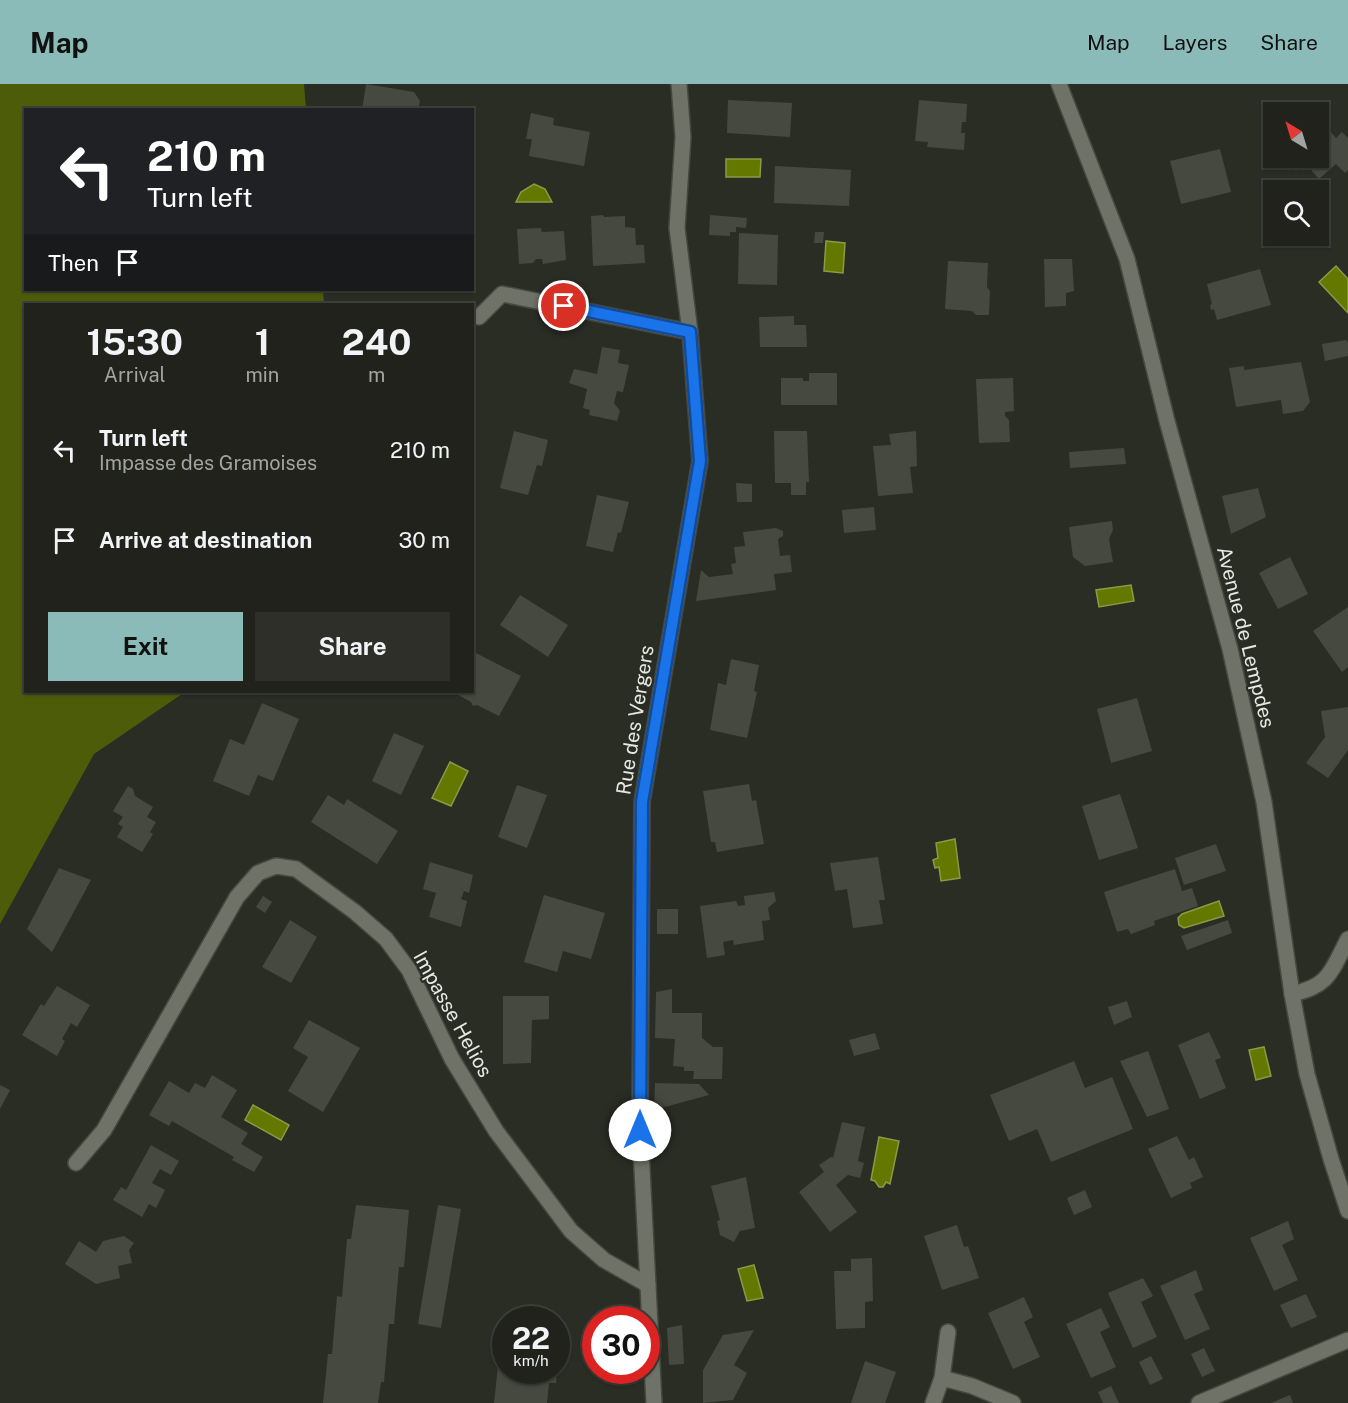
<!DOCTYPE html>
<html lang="en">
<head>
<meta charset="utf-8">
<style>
	:root { --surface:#20221b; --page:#2d2f28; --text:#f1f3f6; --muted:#a2a4a3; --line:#3d3f3a; --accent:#8bbbb9 }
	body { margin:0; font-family:"Public Sans",sans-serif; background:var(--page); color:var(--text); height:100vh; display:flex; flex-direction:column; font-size:22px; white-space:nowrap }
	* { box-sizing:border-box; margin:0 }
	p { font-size:20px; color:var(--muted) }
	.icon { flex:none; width:33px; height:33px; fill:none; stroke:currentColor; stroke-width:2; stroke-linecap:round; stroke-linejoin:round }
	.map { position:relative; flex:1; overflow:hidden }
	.drawer { position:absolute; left:24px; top:219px; width:450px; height:390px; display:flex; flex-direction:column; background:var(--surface); border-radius:0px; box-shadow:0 2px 4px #0004,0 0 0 2px var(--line) }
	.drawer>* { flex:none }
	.guide { position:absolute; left:24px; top:24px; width:450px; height:183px; border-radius:0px; box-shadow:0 2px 4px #0004,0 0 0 2px var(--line); background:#202124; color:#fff; overflow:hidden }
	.needle { width:39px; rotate:322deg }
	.buttons { position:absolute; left:1263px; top:18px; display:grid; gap:12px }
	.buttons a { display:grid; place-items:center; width:66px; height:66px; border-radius:0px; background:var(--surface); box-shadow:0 2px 4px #0004,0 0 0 2px var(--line); font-size:30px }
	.speed { position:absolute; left:492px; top:1222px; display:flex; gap:12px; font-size:30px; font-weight:700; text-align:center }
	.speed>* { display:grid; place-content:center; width:78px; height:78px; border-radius:50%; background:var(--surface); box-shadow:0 2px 4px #0004,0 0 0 2px var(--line); line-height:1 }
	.speed small { font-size:15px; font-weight:400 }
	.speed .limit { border:9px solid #d22; background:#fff; color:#111 }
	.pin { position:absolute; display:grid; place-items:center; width:51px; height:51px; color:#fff; margin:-26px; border:3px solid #fff; border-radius:50%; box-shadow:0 2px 6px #0007 }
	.me { position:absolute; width:66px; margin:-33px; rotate:0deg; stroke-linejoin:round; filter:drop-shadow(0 0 4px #0008) }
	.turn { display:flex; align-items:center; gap:21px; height:126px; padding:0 24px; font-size:27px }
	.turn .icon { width:78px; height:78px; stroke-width:2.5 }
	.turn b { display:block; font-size:42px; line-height:51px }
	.then { display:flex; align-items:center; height:57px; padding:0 24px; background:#0003; gap:12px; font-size:22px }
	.eta { display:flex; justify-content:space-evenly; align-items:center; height:102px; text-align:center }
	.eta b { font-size:36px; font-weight:700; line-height:42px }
	.action { display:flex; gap:12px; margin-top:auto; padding:12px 24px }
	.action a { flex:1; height:69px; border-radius:0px; background:var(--accent); color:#111; font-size:24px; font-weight:700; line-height:69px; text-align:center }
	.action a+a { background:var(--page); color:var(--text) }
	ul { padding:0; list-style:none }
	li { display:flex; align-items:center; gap:18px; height:90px; padding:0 24px }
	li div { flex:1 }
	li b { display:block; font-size:22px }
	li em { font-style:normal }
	header { display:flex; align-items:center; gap:36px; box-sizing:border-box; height:84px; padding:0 30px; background:var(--accent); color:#111 }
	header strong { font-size:28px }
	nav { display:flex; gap:33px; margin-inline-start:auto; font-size:21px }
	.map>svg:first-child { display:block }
</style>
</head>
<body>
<header>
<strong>Map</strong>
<nav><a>Map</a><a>Layers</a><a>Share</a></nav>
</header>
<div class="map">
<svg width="1348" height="1319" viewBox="0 0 1348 1319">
	<rect width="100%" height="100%" fill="#2a2d24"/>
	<path fill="#4d5c08" d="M0,0h304l2,25 -280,1v180h297l1,14h-298v388h159l-91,62 -94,170z"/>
	<g fill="#647800" stroke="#8b9a44" stroke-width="1.5">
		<path d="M726,75h35l-1,18h-34z"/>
		<path d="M534,100l11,5 7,13h-36l5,-10z"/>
		<path d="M826,157l19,2 -2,30 -19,-2z"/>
		<path d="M1336,182l12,13v34l-29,-31z"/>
		<path d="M1131,501l3,16 -35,6 -3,-17z"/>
		<path d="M450,678l18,9 -17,35 -19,-8z"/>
		<path d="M955,755l5,39 -19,3 -2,-14 -4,1 -2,-8 5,-2 -2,-15z"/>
		<path d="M1219,817l5,15 -40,12 -5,-3 -1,-7 4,-4z"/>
		<path d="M1264,963l7,29 -15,4 -7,-30z"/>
		<path d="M253,1021l36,20 -8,15 -36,-20z"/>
		<path d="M879,1053l20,4 -9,43 -4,-2 -3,5h-4l-4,-6 -4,-1z"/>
		<path d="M754,1181l9,33 -16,3 -9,-32z"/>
	</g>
	<g fill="#46493f">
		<path d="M366,0l48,8 6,9 -2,9h-56z"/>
		<path d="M728,16l64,3 -2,34 -63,-4z"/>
		<path d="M919,16l48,4 -1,18h-4l-1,11h4l-1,17 -37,-3 1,-5 -13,-1z"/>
		<path d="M531,29l23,5 -1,7 37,7 -6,34 -55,-10 3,-17h-6z"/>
		<path d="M1327,44l9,10 6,-6 6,6v32l-3,3 -9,-9 -17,15 -14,-16 -9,8 -3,-3 -4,2 -2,-2 4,-3 -7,-7h34v-23z"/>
		<path d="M1220,65l11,43 -50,12 -11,-43z"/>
		<path d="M775,82l76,4 -2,36 -75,-3z"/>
		<path d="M603,131l1,2 21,-1v11l10,1 1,17h8l1,18 -52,3 -2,-50z"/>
		<path d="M710,131l37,3 -1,10 -10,-1v5h-6v4l-21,-1z"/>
		<path d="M541,144l1,4 22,-1 2,29 -23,4 -1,-5h-6l-3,4 -14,1 -2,-35z"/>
		<path d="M815,148h9l-1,11h-9z"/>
		<path d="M739,149l39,2 -1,50 -39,-1z"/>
		<path d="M1044,175h28l2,32 -8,2v13l-21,1z"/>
		<path d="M948,177l40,2 -1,24 3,4 -1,24h-13l-4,-4 -27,-2z"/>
		<path d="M1260,185l11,36 -54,15 -3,-11 -3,1 -1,-5 2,-1 -5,-20z"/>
		<path d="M794,232v9h12l1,22h-47l-1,-30z"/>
		<path d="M1346,256l2,2v14l-23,5 -3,-17z"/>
		<path d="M602,263l18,3 -2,13 11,2 -6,27 -6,-1 -3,12 6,8 -3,10 -28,-6 1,-5 -7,-2 4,-19 -18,-6 5,-14 23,5z"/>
		<path d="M1301,278l9,40 -7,9 -20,3 -2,-14 -45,7 -7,-39 15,-2v4z"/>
		<path d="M809,289h28v32h-56v-27h22v3h6z"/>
		<path d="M1013,294l1,33 -9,1v4l4,4 1,22 -31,1 -3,-64z"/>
		<path d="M514,347l34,9 -6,26 -5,-1 -9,30 -28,-7z"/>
		<path d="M774,347h33l2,51h-3v13h-15v-12h-16z"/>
		<path d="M916,347l1,35 -7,1 3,26 -35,3 -5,-50 18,-1 -2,-11z"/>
		<path d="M1124,364l2,16 -56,4 -1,-16z"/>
		<path d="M736,399l16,1v18h-15z"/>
		<path d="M1258,404l8,29 -35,17 -9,-38z"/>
		<path d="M597,411l32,7 -8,31 -3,-1 -5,20 -27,-6z"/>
		<path d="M874,423l2,23 -32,3 -2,-23z"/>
		<path d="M1112,437l1,9 -4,9 4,23 -28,4 -12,-9 -4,-30z"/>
		<path d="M776,444l7,3v5l-5,3 2,17 10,-1 2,17 -18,2 2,16 -80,11 5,-31 8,7 24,-3 -2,-10 5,-1 -2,-16 11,-1 -2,-14z"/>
		<path d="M1290,473l18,37 -30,15 -19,-36z"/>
		<path d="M520,511l48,30 -20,32 -48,-32z"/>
		<path d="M1348,523v60l-6,5 -29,-41z"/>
		<path d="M472,567l49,25 -22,40 -22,-11 -4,1 -2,-4 -18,-10h19z"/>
		<path d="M731,575l28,6 -5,26 3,1 -10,46 -37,-8 8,-47 8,2z"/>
		<path d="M1137,614l15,53 -41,12 -14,-54z"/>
		<path d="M262,619l37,16 -26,62 -15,-6 -9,21 -36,-15 17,-42 14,6z"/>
		<path d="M1348,623v43l-20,28 -22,-15 19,-26 -4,-26z"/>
		<path d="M394,649l30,13 -23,49 -29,-14z"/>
		<path d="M749,700l3,17 4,-1 8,44 -47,8 -2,-10h-4l-8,-51z"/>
		<path d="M517,701l30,10 -20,53 -29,-11z"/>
		<path d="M128,702l5,3 2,7 18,11 -6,10 9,5 -6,10 3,2 -11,18 -25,-15 6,-10 -5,-3 5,-7 -10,-6z"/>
		<path d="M1120,710l18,54 -39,12 -17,-54z"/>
		<path d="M328,711l16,10 3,-6 51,32 -21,33 -66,-42z"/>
		<path d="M1216,760l10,27 -42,14 -9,-27z"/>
		<path d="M878,773l7,43h-6l4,24 -30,4 -6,-39 -12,2 -5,-28z"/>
		<path d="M430,778l43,13 -4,18 -5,-2 -3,8 6,2 -6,26 -32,-10 7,-24 -13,-4z"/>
		<path d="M59,784l32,12 -39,72 -25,-23z"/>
		<path d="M1175,785l7,22 10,-3 6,18 -44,15 1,4 -24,9 -3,-5 -11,3 -13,-40z"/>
		<path d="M774,808l2,9 -8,7 2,12 -8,1 2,19 -30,5 -1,-5 -10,2 2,13 -18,3 -7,-52 36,-5 2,5 7,-1 -1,-9z"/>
		<path d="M544,811l61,18 -14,46 -28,-8 -6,21 -33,-10z"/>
		<path d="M263,812l9,6 -7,11 -9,-6z"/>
		<rect x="657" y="825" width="21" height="25"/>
		<path d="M290,836l27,17 -26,46 -29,-16z"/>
		<path d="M1228,836l4,13 -45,17 -6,-14z"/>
		<path d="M57,902l33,19 -13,22 -6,-4 -9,16 3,2 -8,15 -35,-21 19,-31 3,2z"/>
		<path d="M672,905v24h30v25l11,9h10l-1,32h-29l1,-8h-10v-4l-11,-1 2,-27 -20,-1 1,-46z"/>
		<path d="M503,912h46v23l-17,1 -1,43 -28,1z"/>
		<path d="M1127,917l5,16 -18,8 -6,-18z"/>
		<path d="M309,936l51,28 -37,64 -35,-21 20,-34 -15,-9z"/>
		<path d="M1209,948l12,26 -6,2 11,28 -26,11 -22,-54z"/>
		<path d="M875,949l5,16 -26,7 -5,-16z"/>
		<path d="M1148,967l21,58 -22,8 -27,-56z"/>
		<path d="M1074,977l11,27 27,-11 21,52 -82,33 -14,-33 -28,12 -19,-46z"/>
		<path d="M212,991l25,15 -16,27 27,16 -7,11 22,13 -9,15 -22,-12 2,-3 -62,-36 -3,5 -20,-11 20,-34 20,12 6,-10 10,5z"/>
		<path d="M655,999l44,1 10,11 -55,15z"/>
		<path d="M0,1001l10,5 -10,19z"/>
		<path d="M842,1038l23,5 -7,34 6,2 -4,15 -12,-3 -12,10 21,27 -27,20 -31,-40 25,-20 -5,-7 12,-8 2,1z"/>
		<path d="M1177,1052l12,24 5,-3 9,20 -13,6 2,5 -21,10 -23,-49z"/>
		<path d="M151,1061l28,16 -8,14 -11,-6 -8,14 13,7 -9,18 -7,-4 -7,13 -29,-17 8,-13 5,3z"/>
		<path d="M746,1093l9,51 -15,3 -6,11 -14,-7 -3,-14 3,-1 -9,-34z"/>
		<path d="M1085,1106l7,17 -18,8 -7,-17z"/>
		<path d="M356,1121l53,5 -5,57h-5l-5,57h-5l-5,58h-3l-3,21h-55l5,-49h4l5,-58 5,1 5,-58h4z"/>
		<path d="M438,1121l23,4 -20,119 -23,-4z"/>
		<path d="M1288,1137l6,18 -12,6 16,35 -24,11 -24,-53z"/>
		<path d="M957,1141l7,22 4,-1 11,32 -37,12 -18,-54z"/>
		<path d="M124,1152l10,7 -5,7 3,13 -14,3 2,12 -24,6 -31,-20 14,-23 17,11 7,-11z"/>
		<path d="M872,1174l1,43 -8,1v26l-29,1 -2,-58h17v-12z"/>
		<path d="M1196,1186l7,20 -9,4 16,35 -25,11 -25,-54z"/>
		<path d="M1143,1194l10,18 -12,6 16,35 -24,11 -25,-55z"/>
		<path d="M1306,1210l11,23 -26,11 -11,-23z"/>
		<path d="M1024,1213l9,20 -9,5 16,35 -27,12 -25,-56z"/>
		<path d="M1101,1224l9,19 -10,5 16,35 -25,11 -25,-54z"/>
		<path d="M682,1241l2,39 -15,1 -2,-37z"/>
		<path d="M754,1246l-20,35 13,8 -14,27 -30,3v-33l20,-35z"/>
		<path d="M504,1261l2,26h51l-1,12h-7l-2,20h-53l5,-47h4z"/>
		<path d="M1204,1264l11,23 -13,6 -11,-23z"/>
		<path d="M1151,1272l12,23 -13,6 -11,-23z"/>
		<path d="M865,1277l31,11 -11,31h-34z"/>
		<path d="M1111,1302l8,17h-16l-5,-11z"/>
		<path d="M1290,1311l3,8h-22z"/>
	</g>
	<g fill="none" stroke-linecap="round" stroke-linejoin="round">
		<defs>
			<g id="street">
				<path d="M479,233l23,-23 188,38"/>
				<path d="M1292,910c38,-8 39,-23 56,-55"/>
				<path d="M76,1079l28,-33 133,-233 21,-24 18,-7 20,3 59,43 31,27 23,31 43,89 44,72 75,100 33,29 44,25"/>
				<path d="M942,1294l6,-46"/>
				<path d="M654,1319l-14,-273 2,-328 58,-341 -10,-129 -13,-104 6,-91 -4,-53"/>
				<path d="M933,1319l9,-25 30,8 41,17"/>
				<path d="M1199,1319l149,-63"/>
			</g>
			<path id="secondary" d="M1059,0l68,175 40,162 63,228 34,153 28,192 15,80 24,85 17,52"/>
		</defs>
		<use href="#street" stroke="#464840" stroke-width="18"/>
		<use href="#secondary" stroke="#464840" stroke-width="18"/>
		<use href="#street" stroke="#6f7267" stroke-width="15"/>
		<use href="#secondary" stroke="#6f7267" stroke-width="15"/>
	</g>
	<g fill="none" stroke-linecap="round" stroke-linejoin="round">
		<defs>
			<path id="route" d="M564,222l126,26 10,129 -58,341 -2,328"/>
		</defs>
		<use href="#route" stroke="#114b97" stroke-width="15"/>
		<use href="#route" stroke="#1a73e8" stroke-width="10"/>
	</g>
	<g text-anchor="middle" stroke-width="4.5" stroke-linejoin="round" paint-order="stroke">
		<g font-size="20" fill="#e7e8e2" stroke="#2a2d24">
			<text transform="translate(1246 553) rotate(76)" y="7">Avenue de Lempdes</text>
			<text transform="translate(635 636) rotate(-81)" y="7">Rue des Vergers</text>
			<text transform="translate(453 930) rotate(61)" y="7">Impasse Helios</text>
		</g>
	</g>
</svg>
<div class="buttons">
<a><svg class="needle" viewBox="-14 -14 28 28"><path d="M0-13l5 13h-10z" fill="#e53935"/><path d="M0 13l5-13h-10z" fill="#a2a4a3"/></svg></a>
<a><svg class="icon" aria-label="search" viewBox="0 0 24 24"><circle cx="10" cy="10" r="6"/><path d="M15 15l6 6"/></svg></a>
</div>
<div class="speed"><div>22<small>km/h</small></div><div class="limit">30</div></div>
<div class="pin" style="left:564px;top:222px;background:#d93025"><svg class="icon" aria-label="arrive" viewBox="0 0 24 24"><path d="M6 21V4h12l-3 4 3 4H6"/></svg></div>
<svg class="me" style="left:640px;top:1046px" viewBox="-20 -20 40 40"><circle r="19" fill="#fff"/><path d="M0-13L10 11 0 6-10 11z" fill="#1a73e8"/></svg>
<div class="guide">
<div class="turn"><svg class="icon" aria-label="left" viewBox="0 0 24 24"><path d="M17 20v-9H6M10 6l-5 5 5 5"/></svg><div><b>210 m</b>Turn left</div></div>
<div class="then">Then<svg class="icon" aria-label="arrive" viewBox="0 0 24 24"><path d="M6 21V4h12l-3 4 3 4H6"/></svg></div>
</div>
<section class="drawer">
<div class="eta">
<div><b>15:30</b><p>Arrival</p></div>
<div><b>1</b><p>min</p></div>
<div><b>240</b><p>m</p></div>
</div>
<ul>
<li><svg class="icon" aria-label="left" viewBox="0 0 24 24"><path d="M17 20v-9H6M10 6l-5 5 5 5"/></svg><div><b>Turn left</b><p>Impasse des Gramoises</p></div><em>210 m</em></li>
<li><svg class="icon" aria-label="arrive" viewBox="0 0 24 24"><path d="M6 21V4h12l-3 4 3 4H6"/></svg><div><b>Arrive at destination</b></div><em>30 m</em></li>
</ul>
<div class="action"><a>Exit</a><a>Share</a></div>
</section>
</div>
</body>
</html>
